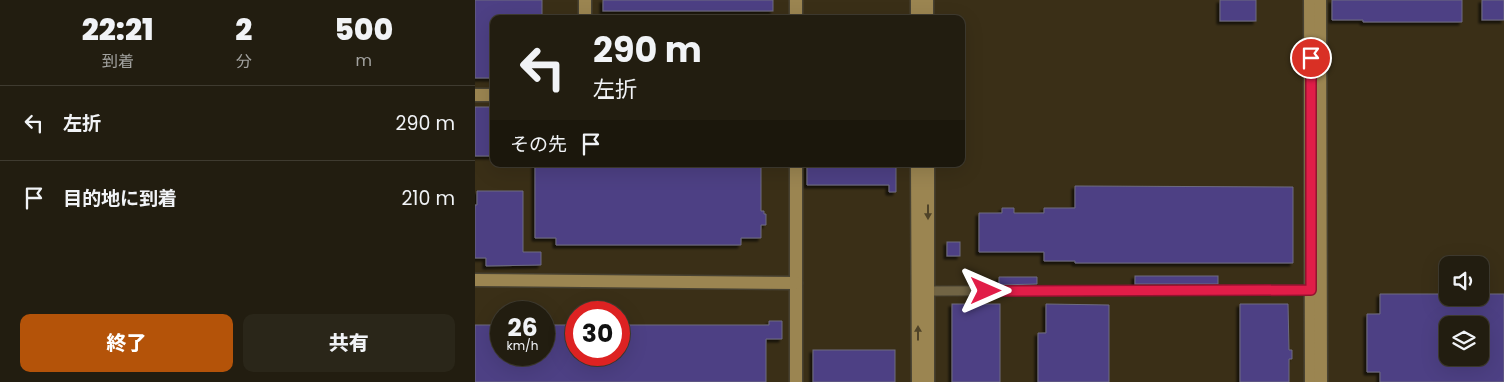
<!DOCTYPE html>
<html lang="ja">
<head>
<meta charset="utf-8">
<style>
	:root { --surface:#221d10; --page:#2a2619; --text:#f1f3f6; --muted:#a2a29f; --line:#3f3b30; --accent:#b45309 }
	body { margin:0; font-family:Poppins,"Noto Sans JP",sans-serif; background:var(--page); color:var(--text); height:100vh; display:flex; flex-direction:column; font-size:19px; white-space:nowrap }
	* { box-sizing:border-box; margin:0 }
	p { font-size:16px; color:var(--muted) }
	.icon { flex:none; width:28px; height:28px; fill:none; stroke:currentColor; stroke-width:2; stroke-linecap:round; stroke-linejoin:round }
	.map { position:relative; flex:1; overflow:hidden }
	.drawer { display:flex; flex-direction:column; background:var(--surface); width:475px }
	.drawer>* { flex:none }
	.hud { position:absolute; left:15px; top:15px; width:475px; height:152px; border-radius:10px; box-shadow:0 5px 20px #0002,0 0 0 1px var(--line); background:#221d10; color:var(--text); overflow:hidden }
	.fabs { position:absolute; left:964px; top:256px; display:grid; gap:10px }
	.fabs a { display:grid; place-items:center; width:50px; height:50px; border-radius:10px; background:var(--surface); box-shadow:0 5px 20px #0002,0 0 0 1px var(--line); font-size:25px }
	.speed { position:absolute; left:15px; top:301px; display:flex; gap:10px; font-size:25px; font-weight:700; text-align:center }
	.speed>* { display:grid; place-content:center; width:65px; height:65px; border-radius:50%; background:var(--surface); box-shadow:0 5px 20px #0002,0 0 0 1px var(--line); line-height:1 }
	.speed small { font-size:12px; font-weight:400 }
	.speed .limit { border:8px solid #d22; background:#fff; color:#111 }
	.pin { position:absolute; display:grid; place-items:center; width:42px; height:42px; color:#fff; margin:-21px; border:2px solid #fff; border-radius:50%; box-shadow:0 1px 5px #0007 }
	.me { position:absolute; width:55px; margin:-28px; rotate:90deg; stroke-linejoin:round; filter:drop-shadow(0 0 4px #0008) }
	.turn { display:flex; align-items:center; gap:18px; height:105px; padding:0 20px; font-size:22px }
	.turn .icon { width:65px; height:65px; stroke-width:2.5 }
	.turn b { display:block; font-size:35px; line-height:42px }
	.then { display:flex; align-items:center; height:48px; padding:0 20px; background:#0003; gap:10px; font-size:19px }
	.eta { display:flex; justify-content:space-evenly; align-items:center; height:85px; text-align:center }
	.eta b { font-size:30px; font-weight:800; line-height:35px }
	.cta { display:flex; gap:10px; margin-top:auto; padding:10px 20px }
	.cta a { flex:1; height:58px; border-radius:10px; background:var(--accent); color:#fff; font-size:20px; font-weight:800; line-height:58px; text-align:center }
	.cta a+a { background:var(--page); color:var(--text) }
	ul { padding:0; list-style:none }
	li { display:flex; align-items:center; gap:15px; height:75px; padding:0 20px; border-top:1px solid var(--line) }
	li div { flex:1 }
	li b { display:block; font-size:19px }
	li em { font-style:normal }
	main { display:flex; flex:1; min-height:0 }
	.map>svg:first-child { display:block }
</style>
</head>
<body>
<main>
<section class="drawer">
<div class="eta">
<div><b>22:21</b><p>到着</p></div>
<div><b>2</b><p>分</p></div>
<div><b>500</b><p>m</p></div>
</div>
<ul>
<li><svg class="icon" aria-label="left" viewBox="0 0 24 24"><path d="M17 20v-9H6M10 6l-5 5 5 5"/></svg><div><b>左折</b></div><em>290 m</em></li>
<li><svg class="icon" aria-label="arrive" viewBox="0 0 24 24"><path d="M6 21V4h12l-3 4 3 4H6"/></svg><div><b>目的地に到着</b></div><em>210 m</em></li>
</ul>
<div class="cta"><a>終了</a><a>共有</a></div>
</section>
<div class="map">
<svg width="1029" height="382" viewBox="0 0 1029 382">
	<defs>
		<filter id="shadow"><feDropShadow dx="-3" dy="3" stdDeviation="1" flood-color="#0009"/></filter>
	</defs>
	<rect width="100%" height="100%" fill="#2e2716"/>
	<path fill="#3a2f17" fill-rule="evenodd" d="M0,0h1029v382h-1029zM19,19h467v145h-467zM972,265h33v33h-33zM26,312h43v43h-43zM101,312h43v43h-43zM972,325h33v33h-33z"/>
	<g fill="#4d3f84" stroke="#6e6c80" fill-rule="evenodd" filter="url(#shadow)">
		<path d="M0,0h67v19h-48v59h-19z"/>
		<rect x="128" y="0" width="170" height="11"/>
		<rect x="745" y="0" width="36" height="21"/>
		<path d="M857,0h130v22h-99v-2h-31z"/>
		<rect x="1007" y="0" width="22" height="20"/>
		<rect x="0" y="107" width="19" height="49"/>
		<path d="M60,164h226v47h3v3h2v11h-5v13h-20v7h-185v-7h-21z"/>
		<path d="M332,164h89v28h-7v-7h-82z"/>
		<path d="M600,186l218,1v76h-218v-2h-31v-9h-65v-39h23v-5h12v5h30v-5h31z"/>
		<path d="M2,191h46v61h18v13l-55,1v-8h-11v-53h2z"/>
		<rect x="472" y="242" width="13" height="14"/>
		<rect x="660" y="276" width="83" height="8"/>
		<path d="M524,277h38v7l-38,1z"/>
		<path d="M905,294h67v4h33v-4h24v88h-124v-10h-13v-58h13zM972,325h33v33h-33z"/>
		<rect x="477" y="304" width="48" height="78"/>
		<path d="M571,304l63,1v77h-71v-49h8z"/>
		<path d="M765,304h48l1,46h3v9h-3v23h-49z"/>
		<path d="M294,321h13v18h-16v43h-291v-57h24v30h45v-30h32v30h43v-30h150z"/>
		<rect x="338" y="350" width="82" height="32"/>
	</g>
	<g fill="none" stroke-linecap="round" stroke-linejoin="round">
		<defs>
			<path id="street" d="M453,291l383,-1"/>
			<g id="secondary">
				<path d="M442,0v19"/>
				<path d="M452,0v19"/>
				<path d="M835,0l1,382"/>
				<path d="M845,0l1,382"/>
				<path d="M110,19v-19"/>
				<path d="M321,19v-19"/>
				<path d="M0,95h19"/>
				<path d="M321,164v218"/>
				<path d="M442,164l1,218"/>
				<path d="M453,164v218"/>
				<path d="M0,280l321,3"/>
			</g>
		</defs>
		<use href="#street" stroke="#484232" stroke-width="11"/>
		<use href="#secondary" stroke="#484232" stroke-width="15"/>
		<use href="#street" stroke="#716444" stroke-width="9"/>
		<use href="#secondary" stroke="#9b8551" stroke-width="12"/>
	</g>
	<defs><path id="oneway-solid" d="M-6-.8H1V-3.2L6.5 0L1 3.2V.8H-6Z" transform="scale(1.25)"/></defs>
	<g fill="#4f4328">
		<use href="#oneway-solid" transform="translate(453 212) rotate(90)"/>
		<use href="#oneway-solid" transform="translate(443 333) rotate(-90)"/>
	</g>
	<g fill="none" stroke-linecap="round" stroke-linejoin="round">
		<defs>
			<path id="route" d="M511,291l325,-1v-232"/>
		</defs>
		<use href="#route" stroke="#92132f" stroke-width="12"/>
		<use href="#route" stroke="#e11d48" stroke-width="9"/>
	</g>
</svg>
<div class="fabs">
<a><svg class="icon" aria-label="sound" viewBox="0 0 24 24"><path d="M4 9h4l5-4v14l-5-4H4zM17 9q2 3 0 6"/></svg></a>
<a><svg class="icon" aria-label="layers" viewBox="0 0 24 24"><path d="M12 4l9 5-9 5-9-5zM3 14l9 5 9-5"/></svg></a>
</div>
<div class="speed"><div>26<small>km/h</small></div><div class="limit">30</div></div>
<div class="pin" style="left:836px;top:58px;background:#d93025"><svg class="icon" aria-label="arrive" viewBox="0 0 24 24"><path d="M6 21V4h12l-3 4 3 4H6"/></svg></div>
<svg class="me" style="left:511px;top:291px" viewBox="-20 -20 40 40"><path d="M0-17L14 15 0 8-14 15z" fill="#e11d48" stroke="#fff" stroke-width="4"/></svg>
<div class="hud">
<div class="turn"><svg class="icon" aria-label="left" viewBox="0 0 24 24"><path d="M17 20v-9H6M10 6l-5 5 5 5"/></svg><div><b>290 m</b>左折</div></div>
<div class="then">その先<svg class="icon" aria-label="arrive" viewBox="0 0 24 24"><path d="M6 21V4h12l-3 4 3 4H6"/></svg></div>
</div>
</div>
</main>
</body>
</html>
